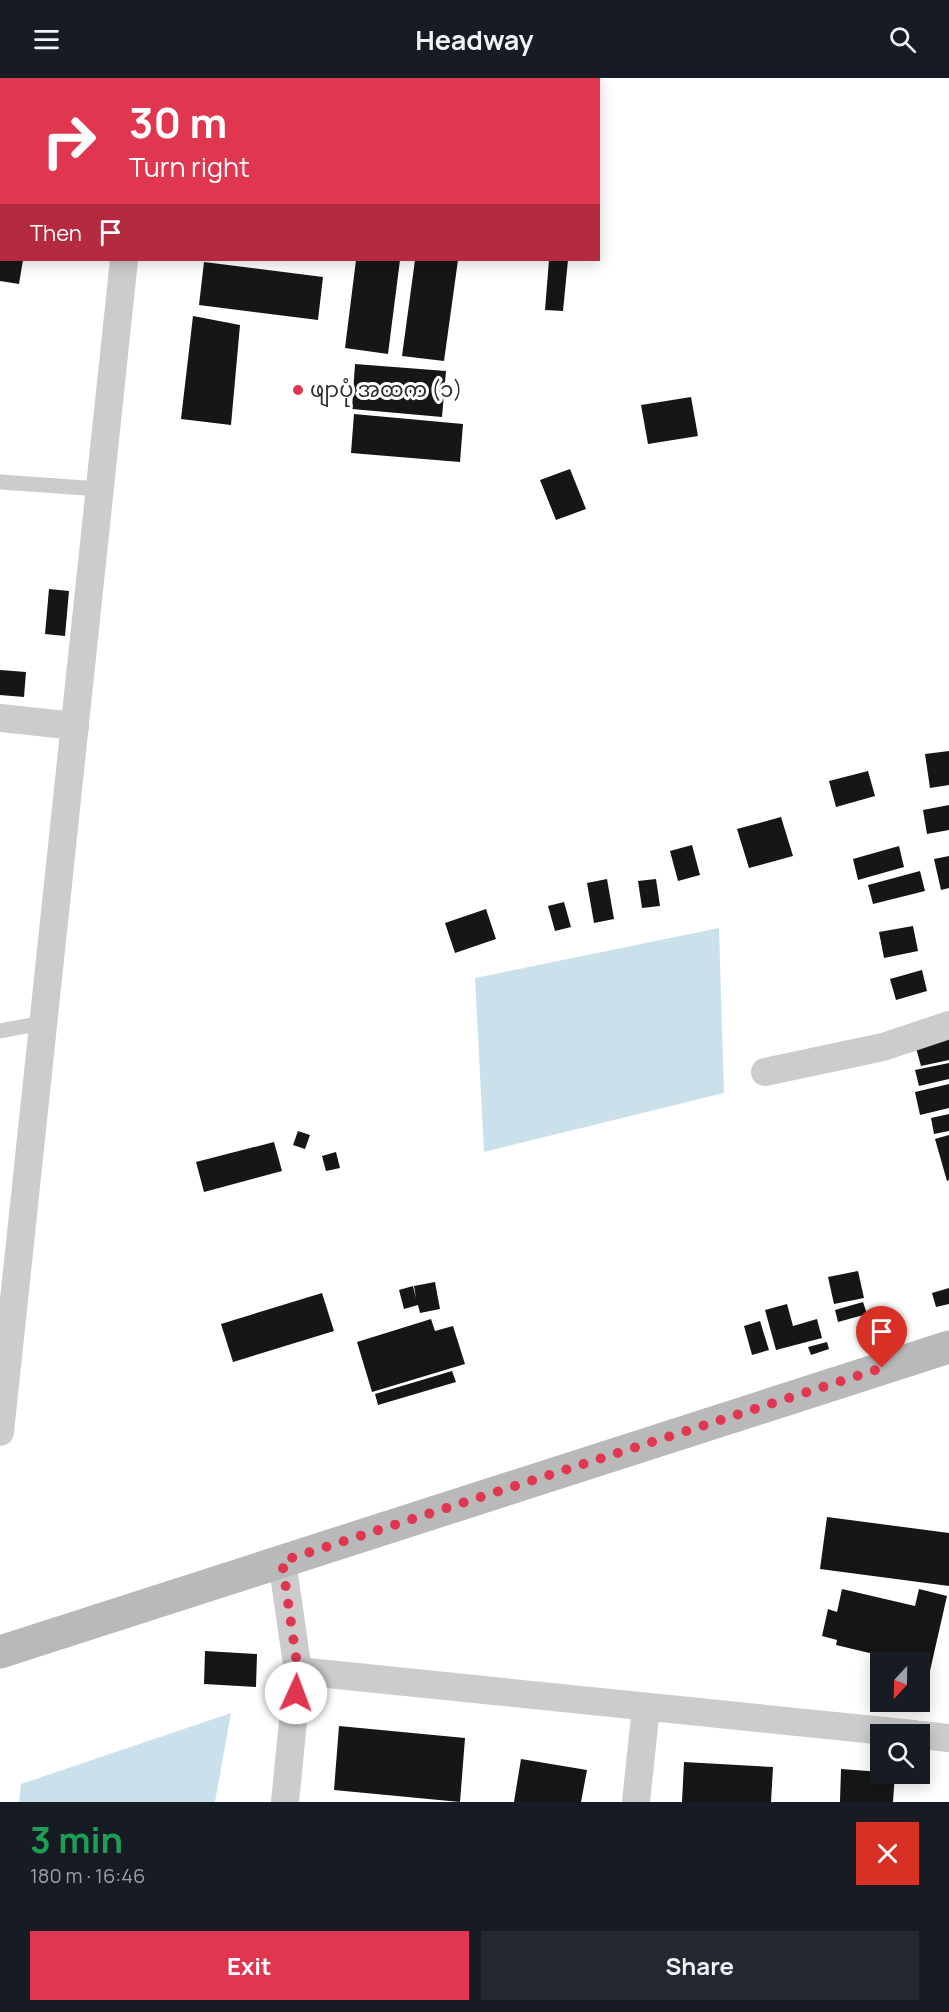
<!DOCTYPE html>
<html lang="en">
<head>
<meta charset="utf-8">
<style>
	:root { --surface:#171b24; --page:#242831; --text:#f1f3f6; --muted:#9ea1a6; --accent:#e13650 }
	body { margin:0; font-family:Manrope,"Noto Sans Myanmar",sans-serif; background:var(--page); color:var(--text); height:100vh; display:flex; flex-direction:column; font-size:22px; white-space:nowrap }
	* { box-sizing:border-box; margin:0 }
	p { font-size:20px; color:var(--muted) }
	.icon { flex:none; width:33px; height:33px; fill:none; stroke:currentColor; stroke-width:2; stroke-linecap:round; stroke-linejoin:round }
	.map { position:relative; height:1724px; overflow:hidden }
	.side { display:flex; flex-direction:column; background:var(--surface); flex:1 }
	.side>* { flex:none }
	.top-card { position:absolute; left:0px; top:0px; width:600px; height:183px; box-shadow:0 3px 15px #0003; background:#e13650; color:#fff; overflow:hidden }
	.needle { width:39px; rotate:202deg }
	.fabs { position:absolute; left:870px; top:1574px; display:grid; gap:12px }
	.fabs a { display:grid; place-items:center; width:60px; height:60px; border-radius:0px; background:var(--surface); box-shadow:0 3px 15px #0003; font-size:30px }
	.pin { position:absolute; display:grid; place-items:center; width:51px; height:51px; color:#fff; margin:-62px -26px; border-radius:50% 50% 50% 0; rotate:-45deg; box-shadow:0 0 6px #0007 }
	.pin .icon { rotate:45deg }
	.me { position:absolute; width:66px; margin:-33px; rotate:2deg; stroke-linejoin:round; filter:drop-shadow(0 0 4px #0008) }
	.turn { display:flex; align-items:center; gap:21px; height:126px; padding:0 30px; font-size:27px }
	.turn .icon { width:78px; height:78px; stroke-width:2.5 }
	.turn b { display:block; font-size:42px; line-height:51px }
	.then { display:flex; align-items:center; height:57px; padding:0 30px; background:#0003; gap:12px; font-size:22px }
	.round { display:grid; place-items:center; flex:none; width:63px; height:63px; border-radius:0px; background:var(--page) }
	.headline { display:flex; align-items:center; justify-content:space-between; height:102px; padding:0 30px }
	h1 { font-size:36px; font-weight:700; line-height:45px; color:#1e9e55 }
	.primary-button { display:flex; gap:12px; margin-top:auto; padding:12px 30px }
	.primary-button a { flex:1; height:69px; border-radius:0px; background:var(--accent); color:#fff; font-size:24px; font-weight:700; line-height:69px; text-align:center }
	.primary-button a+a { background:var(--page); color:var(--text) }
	header { display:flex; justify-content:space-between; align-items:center; height:78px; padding:0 30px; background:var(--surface); font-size:27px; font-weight:700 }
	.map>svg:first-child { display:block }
</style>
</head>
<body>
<header><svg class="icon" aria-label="menu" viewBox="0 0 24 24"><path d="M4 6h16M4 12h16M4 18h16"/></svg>Headway<svg class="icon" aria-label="search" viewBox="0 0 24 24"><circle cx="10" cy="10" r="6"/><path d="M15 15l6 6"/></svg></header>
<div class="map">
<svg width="949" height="1724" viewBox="0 0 949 1724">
	<rect width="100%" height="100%" fill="#fff"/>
	<g fill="#cae1eb">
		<path d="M719,850l5,165 -240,59 -9,-174z"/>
		<path d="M231,1635l-16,89h-196l2,-18z"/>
	</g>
	<g fill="#161616">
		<path d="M0,182h23l-4,24 -19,-3z"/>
		<path d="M356,182h44l-12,94 -43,-6z"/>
		<path d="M415,182h43l-14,101 -42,-5z"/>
		<path d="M549,182h19l-5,51 -18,-1z"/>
		<path d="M204,184l119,15 -5,43 -119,-15z"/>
		<path d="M193,238l47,9 -9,100 -50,-6z"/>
		<path d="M355,286l91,7 -4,46 -90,-8z"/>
		<path d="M691,319l7,39 -50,8 -7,-39z"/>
		<path d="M354,336l109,10 -3,38 -109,-9z"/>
		<path d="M570,391l16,40 -30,11 -16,-40z"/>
		<path d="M49,511l20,2 -4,45 -20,-2z"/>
		<path d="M0,592l26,2 -2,25 -24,-2z"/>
		<path d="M949,673v34l-19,3 -5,-34z"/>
		<path d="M868,693l7,25 -39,11 -7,-26z"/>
		<path d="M949,727v25l-22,4 -4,-24z"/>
		<path d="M781,739l12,39 -44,12 -12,-39z"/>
		<path d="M692,767l8,30 -22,6 -8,-30z"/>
		<path d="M899,768l5,21 -46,13 -5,-21z"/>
		<path d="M949,778v32l-8,2 -7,-31z"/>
		<path d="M920,793l5,20 -52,13 -5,-19z"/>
		<path d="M607,801l7,40 -20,4 -7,-40z"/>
		<path d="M656,801l4,27 -18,2 -4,-27z"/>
		<path d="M564,824l7,25 -16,4 -7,-25z"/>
		<path d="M486,831l10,30 -41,14 -10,-30z"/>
		<path d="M913,848l5,25 -34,7 -5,-26z"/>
		<path d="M922,892l5,21 -31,9 -6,-21z"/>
		<path d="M949,958v24l-28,6 -6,-22z"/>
		<path d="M949,985v16l-30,7 -4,-16z"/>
		<path d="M949,1006v24l-29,7 -5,-23z"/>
		<path d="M949,1036v17l-15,3 -3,-16z"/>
		<path d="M298,1053l12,4 -5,14 -12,-4z"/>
		<path d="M949,1057v45l-2,1 -12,-42z"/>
		<path d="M274,1064l8,29 -78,21 -8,-30z"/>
		<path d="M336,1074l4,16 -14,3 -4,-15z"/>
		<path d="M858,1193l6,27 -30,6 -6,-27z"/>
		<path d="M435,1204l5,27 -20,4 -2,-8 -14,4 -5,-19 14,-4 3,12 -2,-12z"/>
		<path d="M949,1210v16l-13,3 -4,-14z"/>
		<path d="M322,1215l12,38 -101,31 -12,-38z"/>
		<path d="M863,1224l4,12 -29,8 -3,-12z"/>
		<path d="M787,1226l6,22 24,-7 5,19 -46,12 -11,-40z"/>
		<path d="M431,1241l4,12 18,-5 12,38 -93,28 -15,-50z"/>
		<path d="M760,1243l9,29 -17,5 -8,-29z"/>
		<path d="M827,1264l2,7 -18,6 -3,-8z"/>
		<path d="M452,1293l4,11 -78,23 -3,-11z"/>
		<path d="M827,1439l122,16v53l-129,-17z"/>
		<path d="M842,1511l73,17 4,-17 28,7 -20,88 -7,-2v-20h-13l-71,-17 1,-5 -15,-4 6,-27 9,3z"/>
		<path d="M205,1573l52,3 -1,33 -52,-3z"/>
		<path d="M339,1648l126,12 -5,64 -126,-12z"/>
		<path d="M521,1681l66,11 -6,32h-67z"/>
		<path d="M684,1684l89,5 -2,35h-89z"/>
		<path d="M841,1691l54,4 -2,29h-53z"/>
	</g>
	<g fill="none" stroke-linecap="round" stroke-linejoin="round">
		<g stroke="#ccc" stroke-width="15">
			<path d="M0,52l2,1"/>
			<path d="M0,404l100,7"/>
			<path d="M0,953l43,-8"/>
		</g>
		<g stroke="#ccc" stroke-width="28">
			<path d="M143,2l1,-2"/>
			<path d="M0,640l75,8"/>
			<path d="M765,994l118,-25 66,-22"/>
			<path d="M0,1354l124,-1172"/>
			<path d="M282,1483l16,110 -13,131"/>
			<path d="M298,1593l616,63"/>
			<path d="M920,1657l29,3"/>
			<path d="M636,1724l10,-95"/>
		</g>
		<path stroke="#b9b9b9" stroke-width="33" d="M0,1574l949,-305"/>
	</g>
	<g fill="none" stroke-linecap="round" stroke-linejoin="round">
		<path stroke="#e13650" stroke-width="10" stroke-dasharray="0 18" d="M296,1615l2,-22 -16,-110 600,-193"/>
	</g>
	<circle fill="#e13650" stroke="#fff" stroke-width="2" cx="298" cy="312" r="6"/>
	<g text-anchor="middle" stroke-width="6" stroke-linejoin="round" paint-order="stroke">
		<g font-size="21" fill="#2f2f2f" stroke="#fff" text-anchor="start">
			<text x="310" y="319">ဖျာပုံ အထက (၁)</text>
		</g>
	</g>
</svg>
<div class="fabs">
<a><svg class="needle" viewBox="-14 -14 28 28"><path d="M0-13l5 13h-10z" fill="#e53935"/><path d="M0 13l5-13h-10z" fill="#9ea1a6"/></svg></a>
<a><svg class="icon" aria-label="search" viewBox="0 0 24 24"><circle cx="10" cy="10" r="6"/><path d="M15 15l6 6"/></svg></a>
</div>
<div class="pin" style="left:882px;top:1290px;background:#d93025"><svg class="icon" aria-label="arrive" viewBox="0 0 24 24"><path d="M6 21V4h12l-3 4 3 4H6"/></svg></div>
<svg class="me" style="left:296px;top:1615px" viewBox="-20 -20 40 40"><circle r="19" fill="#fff"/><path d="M0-13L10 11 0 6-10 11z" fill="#e13650"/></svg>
<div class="top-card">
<div class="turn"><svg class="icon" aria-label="right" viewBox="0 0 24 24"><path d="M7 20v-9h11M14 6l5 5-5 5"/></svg><div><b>30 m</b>Turn right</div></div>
<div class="then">Then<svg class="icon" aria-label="arrive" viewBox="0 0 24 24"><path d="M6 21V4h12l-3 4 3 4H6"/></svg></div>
</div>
</div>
<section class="side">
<div class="headline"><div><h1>3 min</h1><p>180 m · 16:46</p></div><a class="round" style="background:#d93025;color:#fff"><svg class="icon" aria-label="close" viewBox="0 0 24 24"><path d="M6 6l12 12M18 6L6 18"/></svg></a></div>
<div class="primary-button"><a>Exit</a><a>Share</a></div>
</section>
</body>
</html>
